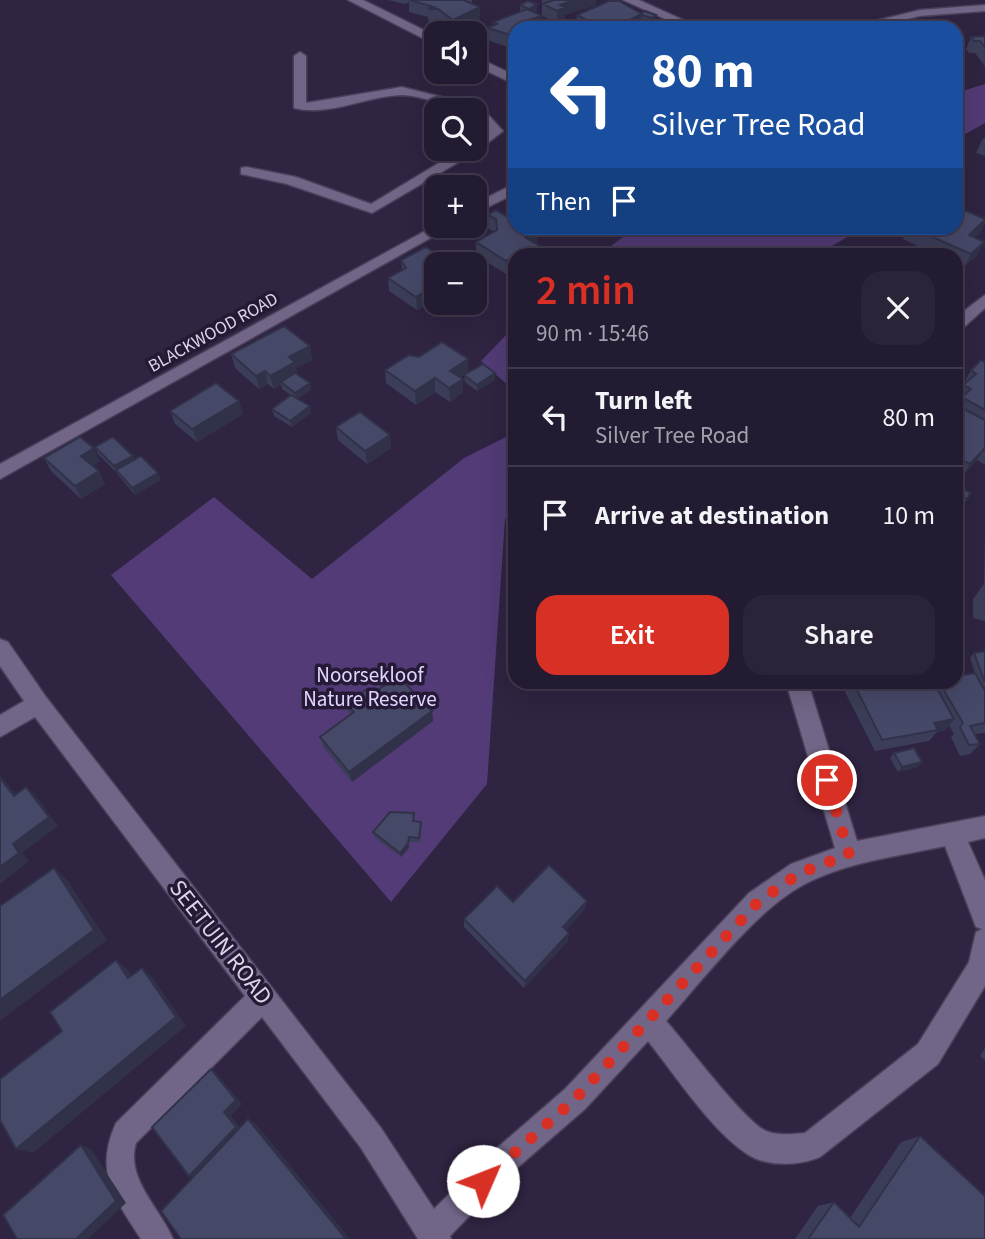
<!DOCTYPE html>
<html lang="en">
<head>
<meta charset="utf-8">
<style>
	:root { --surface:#231b31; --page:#2b2439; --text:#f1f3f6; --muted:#a3a1ab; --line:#40394d; --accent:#d93025 }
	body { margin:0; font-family:"Source Sans 3",sans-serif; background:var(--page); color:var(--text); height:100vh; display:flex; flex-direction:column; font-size:26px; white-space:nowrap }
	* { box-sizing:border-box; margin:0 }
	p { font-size:23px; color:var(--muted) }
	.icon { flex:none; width:38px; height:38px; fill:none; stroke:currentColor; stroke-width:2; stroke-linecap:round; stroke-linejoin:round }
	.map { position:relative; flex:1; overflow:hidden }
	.side { position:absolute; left:508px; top:248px; width:455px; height:441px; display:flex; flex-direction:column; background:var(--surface); border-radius:21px; box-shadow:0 7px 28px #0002,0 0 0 2px var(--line) }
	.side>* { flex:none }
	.hud { position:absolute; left:508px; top:21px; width:455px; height:214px; border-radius:21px; box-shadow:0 7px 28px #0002,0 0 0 2px var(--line); background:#1a4fa0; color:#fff; overflow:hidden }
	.buttons { position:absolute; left:424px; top:21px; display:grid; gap:14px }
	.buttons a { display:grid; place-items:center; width:63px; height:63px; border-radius:14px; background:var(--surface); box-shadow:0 7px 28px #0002,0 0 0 2px var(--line); font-size:35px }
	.pin { position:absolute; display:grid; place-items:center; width:60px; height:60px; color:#fff; margin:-30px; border:4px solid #fff; border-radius:50%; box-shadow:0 2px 7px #0007 }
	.me { position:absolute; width:77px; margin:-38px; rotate:46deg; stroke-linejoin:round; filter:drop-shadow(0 0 5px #0008) }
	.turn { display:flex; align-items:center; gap:24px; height:147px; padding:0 28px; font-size:32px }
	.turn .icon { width:91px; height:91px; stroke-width:2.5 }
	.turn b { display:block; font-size:49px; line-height:60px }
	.then { display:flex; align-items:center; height:66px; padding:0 28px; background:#0003; gap:14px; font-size:26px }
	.round { display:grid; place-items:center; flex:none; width:74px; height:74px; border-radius:21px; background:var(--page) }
	.headline { display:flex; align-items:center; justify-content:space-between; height:119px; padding:0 28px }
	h1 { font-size:42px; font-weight:600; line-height:52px; color:var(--accent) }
	.button { display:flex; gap:14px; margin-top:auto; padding:14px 28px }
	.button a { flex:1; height:80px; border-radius:21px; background:var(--accent); color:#fff; font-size:28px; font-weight:600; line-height:80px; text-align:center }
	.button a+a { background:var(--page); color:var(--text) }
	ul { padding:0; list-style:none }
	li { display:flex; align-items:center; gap:21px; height:98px; padding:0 28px; border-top:2px solid var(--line) }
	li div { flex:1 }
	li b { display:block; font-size:26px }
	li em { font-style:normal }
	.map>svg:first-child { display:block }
</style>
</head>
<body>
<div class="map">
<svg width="985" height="1239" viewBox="0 0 985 1239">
	<rect width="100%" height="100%" fill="#2f2441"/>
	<g fill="#523b76">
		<path d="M985,84v39l-29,16v-46z"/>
		<path d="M635,228h227l-45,27h-218z"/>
		<path d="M514,327v64l-33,-30z"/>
		<path d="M514,433v77l-9,9 -18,265 -96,118 -280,-327 103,-78 98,82 152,-121z"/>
	</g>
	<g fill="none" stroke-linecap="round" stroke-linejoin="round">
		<defs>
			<g id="minor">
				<path d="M348,0h15l73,36v9z"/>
				<path d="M623,0h16l62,28h-16z"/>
				<path d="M985,5v6l-65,5 -52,12h-22l74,-18z"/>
				<path d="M300,52l6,4v47l96,-16 79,20 22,24 -27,21 -104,61 -85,-29 -46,-10v-6l5,-1 50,10 75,27 91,-55h12v-9l14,-10 -14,-14v-6c-25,0 -49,-15 -73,-15 -36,1 -71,22 -107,13v-52z"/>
				<path d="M474,56l40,19v9l-40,-19z"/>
				<path d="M514,184v10l-40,20v-10z"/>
				<path d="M436,225l16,1 -452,253v-15z"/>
				<path d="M985,295v13l-23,21 -6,1v-13z"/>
				<path d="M0,639l8,3 38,55 335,431 53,81 56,-55 75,-65 184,-196 42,-29 44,-16 -49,-166h22l49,159 128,-25v22l-17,4 17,38v106l-47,78 -118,93c-20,9 -54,10 -73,-3 -37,-25 -71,-78 -99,-113l-63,68 -75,65 -60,62 1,3h-33l-57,-91 -99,-131 -126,126c-11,36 25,66 37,96h-32c-27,-42 -47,-67 -25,-116l129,-127 -210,-279 -35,20v-22l24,-14 -24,-35zM945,846l31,81 6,2 -6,3 -7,30 -51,82 -113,89c-13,1 -27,3 -39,-2 -21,-9 -81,-89 -100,-110 39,-43 94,-117 145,-140 42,-20 89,-25 134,-35z"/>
			</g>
		</defs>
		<use href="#minor" stroke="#4a4059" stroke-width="3"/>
		<use href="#minor" fill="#716687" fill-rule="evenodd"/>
	</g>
	<g fill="#3c3e59">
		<path d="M388,0h84v4l8,3v12l-27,13 -15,-10h-9l-1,-5 -19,-5v-10l-4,2z"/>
		<path d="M542,0h54v5l-31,10 -1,5 -7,3 -15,-7z"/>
		<path d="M520,5l17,6 -3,1 8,4 -1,12h-27v21l-27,-9v-12l6,-3v-3l27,-11z"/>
		<path d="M645,11l10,10 -5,3 -9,-3v6h-2l1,1 -64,-1 1,-12 64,-2z"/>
		<path d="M985,36v30l-10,-13h-6l-3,-4 5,-12z"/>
		<path d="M985,137v19l-9,-3 6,-13z"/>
		<path d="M488,215l60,36v5h-34v16l-2,-1 -6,3 -30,-19v-13l18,-10 -6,-4z"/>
		<path d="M985,219v3l-5,11 -6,5 3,17 -13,12 -8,-4v-7h-17l-36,-17 4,-11h49z"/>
		<path d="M401,260l48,2 1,2h-14l-19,46 -28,-19 -1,-13 14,-8z"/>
		<path d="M310,346l2,14 -16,8 2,7 12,8 1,7 -14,9 13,7 1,7 -19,14 -18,-11 -2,-7 19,-14 -9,-6 -1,-4 -7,4 -6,-5 -9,5 -24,-21 -4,-14z"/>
		<path d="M419,357l49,2v13l-8,5 3,15 -13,10 -15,-10 -19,13 -30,-22 -1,-13z"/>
		<path d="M985,362v103l-8,-5 -15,17 -6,-4v-64l4,-9 -4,-2 15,-28z"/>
		<path d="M495,373v7l-18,11 -12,-9 -1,-7z"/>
		<path d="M239,401l4,13 -46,28 -22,-18 -5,-13z"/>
		<path d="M336,427l54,8 1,13 -24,16 -29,-24z"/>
		<path d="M95,447l38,9 1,4 24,13 3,7 -26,15 -16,-19 -3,-4 -18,-18z"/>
		<path d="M44,458l56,3 -8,5 13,18 -24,15 -30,-28z"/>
		<path d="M956,479l6,9 9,5 -12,19 -3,-2z"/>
		<path d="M985,532v89l-12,-3v-19l11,-15z"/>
		<path d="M985,651v36l-3,-1 3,5v42l-10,1 5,10 -10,10 -10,2 -9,-19 3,-3 -5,-9 -3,5 -9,2 -8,9 -54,10 -30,-59 6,-10h105l19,-9 -5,-15 4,-5z"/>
		<path d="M346,704l86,7 1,10 -81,61 -29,-35 -3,-10 30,-22z"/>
		<path d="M894,753l24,14 -20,5 -8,-14z"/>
		<path d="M414,813l1,8 6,1 1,4 -2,16h-11v6l-8,9 -27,-20 -1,-5z"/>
		<path d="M513,902l72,7 -19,21 2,11 -44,47 -60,-61v-8z"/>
		<path d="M985,1048v12l-5,-4z"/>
		<path d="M920,1136l65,103h-190l23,-33 16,-4 16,16 51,-76z"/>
	</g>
	<g fill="#313249">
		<path d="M574,0h22v5l-31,10 -1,5 -7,3v-12l3,-6z"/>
		<path d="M537,4v7l-8,4v-6z"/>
		<path d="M480,7v12l-27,13v-12z"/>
		<path d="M642,14l-1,13 -3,1h-18l1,-4z"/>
		<path d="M656,15l-1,6 -5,3 1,-6z"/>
		<path d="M542,16l-1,12h-24l4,-6z"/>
		<path d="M985,220l-5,13 -18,16 7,-14z"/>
		<path d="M538,230l-1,14 -12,7v-14z"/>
		<path d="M984,242l-7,13 -13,12 7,-13z"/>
		<path d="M512,257v14l-6,3v-13z"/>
		<path d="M436,270v13l-11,6 -1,-13z"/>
		<path d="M436,286v14l-19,10 -1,-13z"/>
		<path d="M310,346l2,14 -16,8 2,7 -17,7v3l-7,4 -4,-13 19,-19z"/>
		<path d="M468,359v13l-17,12 -1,-13z"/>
		<path d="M265,371l3,13 -9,5 -3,-13z"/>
		<path d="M495,373v7l-18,11v-6z"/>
		<path d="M435,378v14l-19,13 -1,-14z"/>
		<path d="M463,379v13l-13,10 -1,-14z"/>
		<path d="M310,383l1,7 -15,9 -1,-6z"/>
		<path d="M239,401l4,13 -46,28 -5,-13z"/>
		<path d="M310,406l1,7 -19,14 -2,-6z"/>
		<path d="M390,435l1,13 -24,16 -2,-13z"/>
		<path d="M94,448l6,13 -12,8 -7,-13z"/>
		<path d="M985,448l-8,12 -15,17 8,-13z"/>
		<path d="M133,456l2,6 -18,11 -3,-7z"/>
		<path d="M99,471l6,13 -24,15 -6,-13z"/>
		<path d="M158,473l3,7 -26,15 -3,-7z"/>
		<path d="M432,711l1,10 -81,61 -3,-10z"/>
		<path d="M954,719l-8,11 -9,2 1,-2 -4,-7z"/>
		<path d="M922,762l-4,5 -20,5 4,-5z"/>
		<path d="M0,776l4,4 20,25 -10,-9 -14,-18z"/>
		<path d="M26,787l10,9 22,30 -36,27 7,8 -29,23v-17l13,-23z"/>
		<path d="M409,837v11l-8,9 -1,-4z"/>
		<path d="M54,868l13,12 40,60 -106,80h-1v-20z"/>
		<path d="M587,901l-2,8 -24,26 2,-8z"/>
		<path d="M569,933l-1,8 -44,47 1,-7z"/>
		<path d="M116,960l12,10 12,18 -12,-10z"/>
		<path d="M142,968l11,10 33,48 -153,127 -17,-4z"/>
		<path d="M211,1069l6,5 25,30 -11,12 11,14 -45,49 -8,-3 35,-64z"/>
		<path d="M248,1119l9,6 93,114h-4z"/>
		<path d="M81,1145l10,4 35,54 -38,36h-12z"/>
	</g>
	<g fill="#464868" stroke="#313249" stroke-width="2">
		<path d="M410,0h53l17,7 -27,13 -15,-11h-10l6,-2z"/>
		<path d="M549,0h25l-14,5 5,2 -8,4 -14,-7 8,-3z"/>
		<path d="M528,1l9,3 -8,5 -9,-4z"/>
		<path d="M609,1h10l23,13 -21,10 8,4h-35l-15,-7 6,-2 -8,-4z"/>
		<path d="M527,9l15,7 -21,6 4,2 -8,3 1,1h-4v8l-27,-8 10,-4 -4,-2z"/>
		<path d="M645,11l11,4 -5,3 -9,-3 -1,-2z"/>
		<path d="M905,21l12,7h-39l10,-1 -3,-3z"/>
		<path d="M651,24l36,2 1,2h-37z"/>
		<path d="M633,25l7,3 -12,-1z"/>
		<path d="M985,36v11l-5,-6h-6l-3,-4z"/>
		<path d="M496,210l10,6 8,-5v17h19l5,2 -13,7 23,14 -7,5h-27v3l-2,-2 -6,4 -30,-19 21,-12 -1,-11 -8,-4z"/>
		<path d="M964,210l21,9v1l-16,15 15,7 -13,12 -59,-26h44v-10z"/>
		<path d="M426,247l23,15 -4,2h-9v6l-12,6 12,8v2l-20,11 -28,-19 18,-10 -5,-8z"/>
		<path d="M284,326l26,20 -21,11 6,5 -25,14 -5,-5 -9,5 -25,-22z"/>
		<path d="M442,342l26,17 -18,12 13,8 -14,9 -14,-10 -20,13 -30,-21 24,-15 10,2z"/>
		<path d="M981,360l4,2v48l-23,-13 9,-8 -8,-4 13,-11 -5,-4z"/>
		<path d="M483,364l12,9 -18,12 -13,-10z"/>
		<path d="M295,373l15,10 -15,10 -14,-11z"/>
		<path d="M216,383l23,18 -47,28 -22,-18z"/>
		<path d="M291,395l19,11 -20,15 -18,-12z"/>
		<path d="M960,407l25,13v28l-15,16 -14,-7v-45z"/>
		<path d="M360,412l30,23 -25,16 -29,-24z"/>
		<path d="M80,437l14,11 -13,8 18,15 -24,15 -31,-28z"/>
		<path d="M113,437l20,19 -19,10 -19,-19z"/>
		<path d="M141,456l17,17 -26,15 -16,-18z"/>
		<path d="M956,479l8,4 -3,5 10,5 -4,6 -11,-6z"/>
		<path d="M956,533l3,1 -2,20 -1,-1z"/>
		<path d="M985,651v29h-1l-10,-27z"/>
		<path d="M975,673l10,18v32l-15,3 10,18 -11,1 -9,-18 3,-4 -24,-41h17v-6z"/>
		<path d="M398,676l34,35 -83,61 -29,-35 34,-25 -8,-8 21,-15 8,3z"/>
		<path d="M853,682h67l3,5 12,-2 19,34 -20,4 4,7 -56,10z"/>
		<path d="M914,748l8,14 -20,5 -8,-14z"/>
		<path d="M0,778l14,18 12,-9 23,30 -36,27 6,9 -19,14z"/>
		<path d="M390,812l24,1 -1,8 8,1 -2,16 -10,-1 -1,6 -8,10 -27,-21z"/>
		<path d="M549,865l38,36 -24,26 6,6 -44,48 -61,-62 33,-33 16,16z"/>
		<path d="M54,868l40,62 -94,70v-94z"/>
		<path d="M116,960l12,18 14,-10 34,49 -160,132 -16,-29v-41l62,-48 -12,-19z"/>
		<path d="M211,1069l25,31 -12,12 12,15 -47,49 -37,-49z"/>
		<path d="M248,1119l98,120h-165l-20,-28z"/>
		<path d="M920,1136l65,60v43h-177l26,-37 25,25z"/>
		<path d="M81,1145l35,56 -40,38h-59l-14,-24z"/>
	</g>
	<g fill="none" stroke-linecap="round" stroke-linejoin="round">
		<path stroke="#d93025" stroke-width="12" stroke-dasharray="0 21.6" d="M483,1181l92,-82 183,-197 42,-29 49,-19 -22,-74"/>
	</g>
	<g text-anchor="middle" stroke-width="7" stroke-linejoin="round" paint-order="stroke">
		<g font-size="18" fill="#dbd5e8" stroke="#251a36">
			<text transform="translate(213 332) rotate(-29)" y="6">BLACKWOOD ROAD</text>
		</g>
		<g font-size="21" fill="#e2d4ff" stroke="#251a36">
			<text x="370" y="682">Noorsekloof<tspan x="370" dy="24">Nature Reserve</tspan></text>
		</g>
		<g font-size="24" fill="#dbd5e8" stroke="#251a36">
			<text transform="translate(221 942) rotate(52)" y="8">SEETUIN ROAD</text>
		</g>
	</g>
</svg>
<div class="buttons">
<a><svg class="icon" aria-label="sound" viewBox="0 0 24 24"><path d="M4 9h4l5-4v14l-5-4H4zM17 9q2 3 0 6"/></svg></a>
<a><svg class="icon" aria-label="search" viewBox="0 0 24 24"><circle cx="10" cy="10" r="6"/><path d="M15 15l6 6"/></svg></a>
<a>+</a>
<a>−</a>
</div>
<div class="pin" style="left:827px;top:780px;background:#d93025"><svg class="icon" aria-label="arrive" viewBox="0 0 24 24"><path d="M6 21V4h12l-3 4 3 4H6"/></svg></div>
<svg class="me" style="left:483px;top:1181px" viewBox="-20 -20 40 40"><circle r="19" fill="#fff"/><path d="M0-13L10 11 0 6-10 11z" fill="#d93025"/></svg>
<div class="hud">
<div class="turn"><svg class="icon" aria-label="left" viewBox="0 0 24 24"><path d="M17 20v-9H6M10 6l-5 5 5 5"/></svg><div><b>80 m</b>Silver Tree Road</div></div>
<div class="then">Then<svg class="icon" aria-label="arrive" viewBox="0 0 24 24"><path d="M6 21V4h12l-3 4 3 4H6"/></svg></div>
</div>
<section class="side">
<div class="headline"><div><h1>2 min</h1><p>90 m · 15:46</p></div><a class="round"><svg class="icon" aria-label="close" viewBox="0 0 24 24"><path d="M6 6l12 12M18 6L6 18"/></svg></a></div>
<ul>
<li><svg class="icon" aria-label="left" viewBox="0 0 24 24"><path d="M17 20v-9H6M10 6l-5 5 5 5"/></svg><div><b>Turn left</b><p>Silver Tree Road</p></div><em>80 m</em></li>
<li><svg class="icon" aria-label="arrive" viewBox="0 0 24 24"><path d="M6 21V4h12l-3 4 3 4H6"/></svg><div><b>Arrive at destination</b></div><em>10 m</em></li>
</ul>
<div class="button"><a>Exit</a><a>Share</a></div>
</section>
</div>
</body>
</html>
